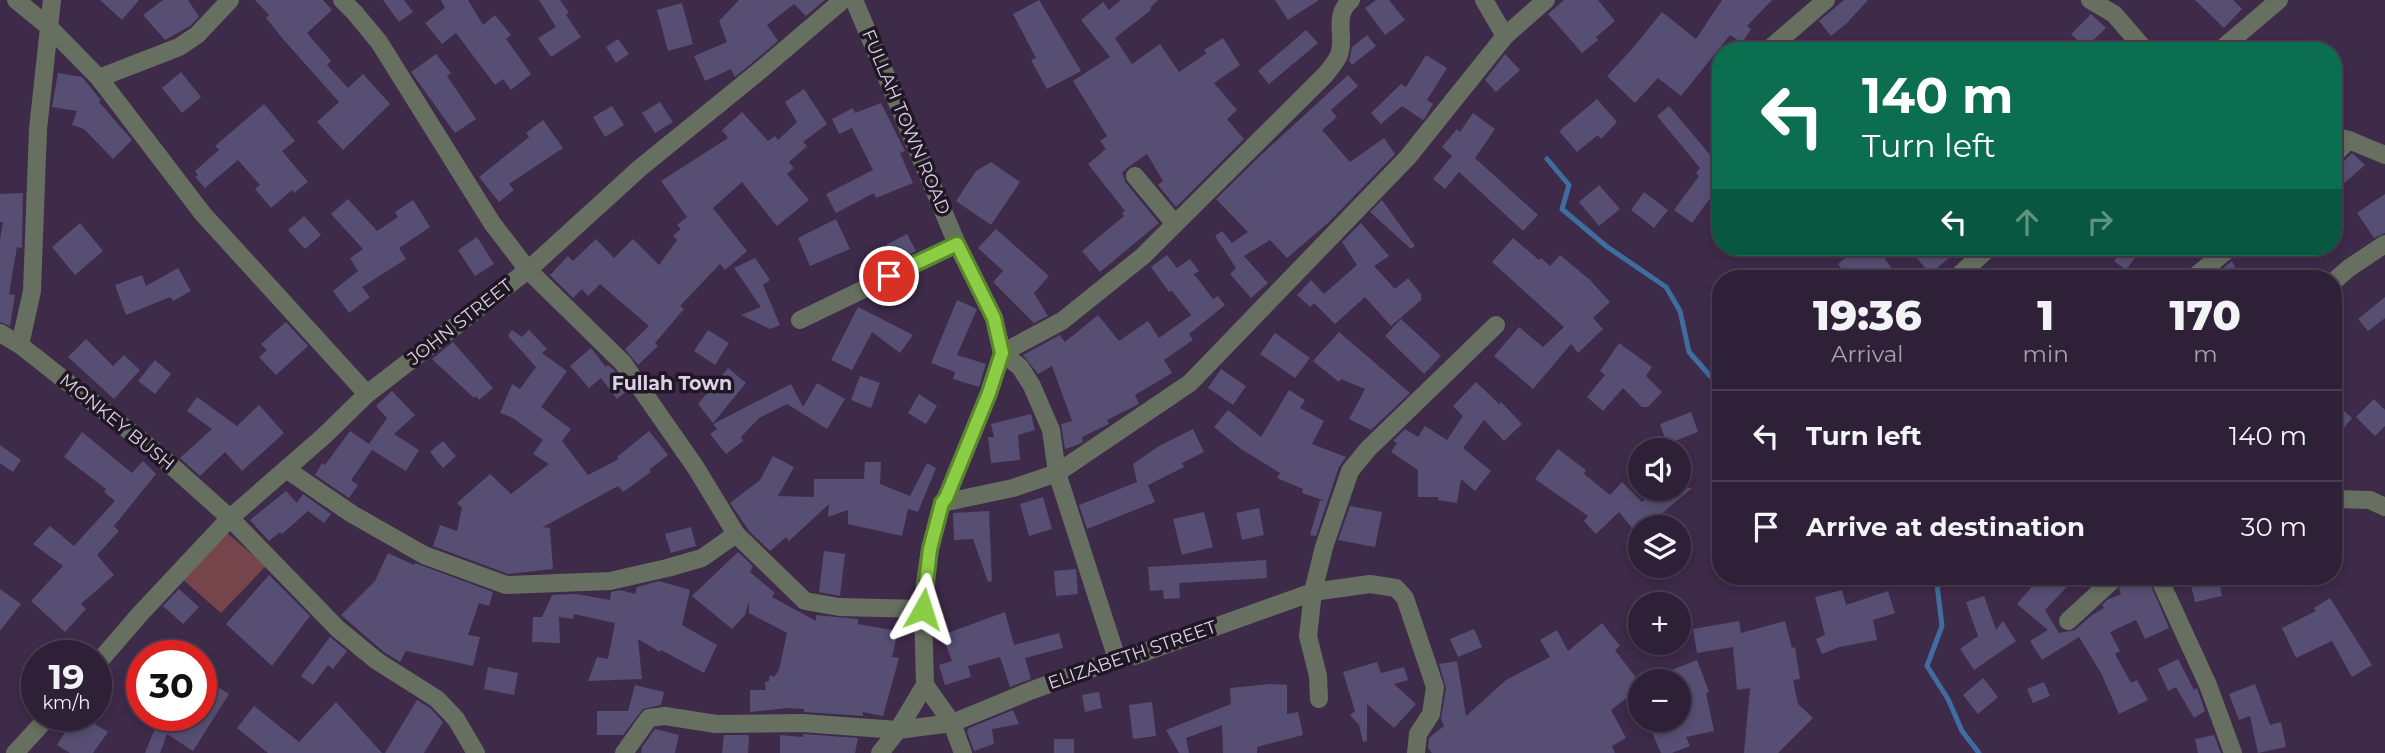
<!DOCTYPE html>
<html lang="en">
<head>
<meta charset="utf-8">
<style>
	:root { --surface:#2e2037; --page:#36283f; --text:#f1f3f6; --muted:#a7a3ad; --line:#493e52 }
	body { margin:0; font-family:Montserrat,sans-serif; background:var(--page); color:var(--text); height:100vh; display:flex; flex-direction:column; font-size:26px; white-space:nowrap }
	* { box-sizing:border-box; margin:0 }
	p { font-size:23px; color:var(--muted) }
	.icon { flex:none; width:38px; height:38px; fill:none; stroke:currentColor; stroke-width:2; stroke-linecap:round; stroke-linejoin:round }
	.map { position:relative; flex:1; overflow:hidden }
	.sheet { position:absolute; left:1712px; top:270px; width:630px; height:315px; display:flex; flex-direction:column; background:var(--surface); border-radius:28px; box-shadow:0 4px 10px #0003,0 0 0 2px var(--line) }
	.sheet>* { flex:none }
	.hud { position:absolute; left:1712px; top:42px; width:630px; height:214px; border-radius:28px; box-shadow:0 4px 10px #0003,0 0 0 2px var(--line); background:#0b6e4f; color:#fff; overflow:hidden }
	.tools { position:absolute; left:1628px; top:438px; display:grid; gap:14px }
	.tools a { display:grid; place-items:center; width:63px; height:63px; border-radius:50%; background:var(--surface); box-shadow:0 4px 10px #0003,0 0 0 2px var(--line); font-size:35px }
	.speed { position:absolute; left:21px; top:640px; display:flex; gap:14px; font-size:35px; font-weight:700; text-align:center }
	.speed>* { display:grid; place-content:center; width:91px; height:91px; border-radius:50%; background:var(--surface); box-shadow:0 4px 10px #0003,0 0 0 2px var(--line); line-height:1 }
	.speed small { font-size:18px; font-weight:400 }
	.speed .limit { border:10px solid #d22; background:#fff; color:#111 }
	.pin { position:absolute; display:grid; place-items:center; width:60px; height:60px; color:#fff; margin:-30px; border:4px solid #fff; border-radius:50%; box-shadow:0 2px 7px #0007 }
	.me { position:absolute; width:77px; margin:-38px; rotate:6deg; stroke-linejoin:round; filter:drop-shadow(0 0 5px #0008) }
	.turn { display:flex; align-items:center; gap:24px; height:147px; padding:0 35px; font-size:32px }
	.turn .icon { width:91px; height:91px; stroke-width:2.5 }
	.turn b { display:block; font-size:49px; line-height:60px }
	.lanes { display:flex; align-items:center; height:66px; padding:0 35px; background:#0003; justify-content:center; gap:35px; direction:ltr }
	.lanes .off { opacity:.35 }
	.eta { display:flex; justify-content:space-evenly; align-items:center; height:119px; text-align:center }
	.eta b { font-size:42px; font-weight:800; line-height:49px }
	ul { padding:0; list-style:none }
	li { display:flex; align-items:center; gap:21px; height:91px; padding:0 35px; border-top:2px solid var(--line) }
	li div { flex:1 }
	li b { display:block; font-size:26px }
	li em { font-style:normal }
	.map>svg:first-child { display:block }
</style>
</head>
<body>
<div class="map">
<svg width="2385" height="753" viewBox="0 0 2385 753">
	<rect width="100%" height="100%" fill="#3e2a49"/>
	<path fill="#76454c" d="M227,533l39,33 -45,47 -40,-35z"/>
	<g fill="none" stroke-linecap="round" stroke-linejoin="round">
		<g stroke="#3f6d9f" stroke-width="5">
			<path d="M1547,159l22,26 -7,24 44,37 60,41 14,24 9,41 31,35"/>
			<path d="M1936,576l6,50 -15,40 21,33 14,32 17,22"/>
		</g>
	</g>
	<g fill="#564f73">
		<path d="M100,0h39l-17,20z"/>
		<path d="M163,0h25l11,17 -9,9 -25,14 -22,-25z"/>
		<path d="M255,0h68l9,10 -25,23 24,28 -4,4 21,23 15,-14 27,30 -47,46 -26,-28 22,-20 -56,-63 -17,-21 3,-3z"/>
		<path d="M383,0h21l9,12 -14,10z"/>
		<path d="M441,0h27l15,25 12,-10 16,20 -5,4 25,35 -20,16 -8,-11 -8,6 -39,-52 -14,11 -17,-21 20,-15z"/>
		<path d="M539,0h21l9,13 -3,2 15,22 -30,20 -13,-19 18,-11z"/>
		<path d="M739,0h86l-19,16 -12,-12 -27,21 11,16 -43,36 -4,-8 -26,12 -11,-25 33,-14 -8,-21z"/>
		<path d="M1039,0l42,71 -34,18 -16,-29 5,-2 -23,-44z"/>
		<path d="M1121,0h37l-8,8 1,2 -36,28 17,26 28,-20 19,28 28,-19 -3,-3 19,-12 17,27 -26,18 23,27 -10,9 17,20 -68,68 -18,-22 5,-4 -16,-27 -20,14 -5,5 4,10 33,40 -59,49 -18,-21 42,-35 -2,-3 3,-2 -37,-47 18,-15 -6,-8 7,-5 -34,-55 37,-24 -29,-37 22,-18 6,8z"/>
		<path d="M1275,0h44l-31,20z"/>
		<path d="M1376,0h13l16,20 -20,15 -20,-27z"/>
		<path d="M1564,0h34l17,21 -19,16 2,3 -16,13 -34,-39z"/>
		<path d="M1722,0h50l-25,26 4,3 -9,14 -12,-8 -49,61 -23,-18 -23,25 -28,-27 26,-28 29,-36 34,27z"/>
		<path d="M1844,0h24l-21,23 -16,13 -12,-15z"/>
		<path d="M2195,0h38l9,9 -18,19z"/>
		<path d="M682,3l11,41 -25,7 -11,-41z"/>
		<path d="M2091,14l15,14 -21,20 -14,-14z"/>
		<path d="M1306,30l12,13 -49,41 -11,-13z"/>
		<path d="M1367,35l9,11 -24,19 -3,-4 3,-14z"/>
		<path d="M618,39l11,15 -13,9 -10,-16z"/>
		<path d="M436,54l15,19 -4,3 29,43 -21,14 -44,-61z"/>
		<path d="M1505,54l15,16 -24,22 -11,-12z"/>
		<path d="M1426,55l21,13 -20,32 6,4 -8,14 -2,2 -21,-14 -21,18 -10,-11 30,-29 5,3z"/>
		<path d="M181,72l20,25 -19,16 -20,-25z"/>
		<path d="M58,73l24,4 19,23 -2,2 33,38 -19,19 -29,-30 -12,-4 5,-14 -25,-4z"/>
		<path d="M1348,75l10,11 -27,24 6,7 -15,13 28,32 34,-24 11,16 -67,69 -41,35 -17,-18 -26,16 24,27 -17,15 -21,-24 6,-6 -21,-32 7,-5 10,12 16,-11 -32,-33 46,-45z"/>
		<path d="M804,89l23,35 -24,18 4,4 -18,16 5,6 -7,6 22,26 -32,26 -35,-44 -29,26 34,43 -22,19 -5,-6 -40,42 4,3 -29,34 3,3 -20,19 -13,-16 24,-23 -49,-42 -12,12 -6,-7 -9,9 -23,-23 18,-19 5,5 23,-22 18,19 19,-19 26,26 18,-25 -4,-4 8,-7 -4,-4 10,-8 -26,-36 67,-43 -6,-8 20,-18 26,29 7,-5 3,4 19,-18 -12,-20z"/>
		<path d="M1597,99l20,23 -16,17 -3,-4 -21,17 -18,-21z"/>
		<path d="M660,102l13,20 -18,11 -13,-20z"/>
		<path d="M881,103l24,48 -5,2 13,30 -37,15 -2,-5 -38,20 -10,-19 47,-24 -21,-42 -13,6 -7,-15 21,-11 2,5z"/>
		<path d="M264,104l31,37 -13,10 26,31 -14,11 -2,-3 -21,18 -16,-19 5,-4 -22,-25 -33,28 -10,-11 3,-2 -3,-4 24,-21 -4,-4z"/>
		<path d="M612,106l12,19 -19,12 -12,-20z"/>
		<path d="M1669,106l42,50 9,-12v55l-7,-5 -21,29 -18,-13 25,-34 -3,-3 4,-5 -43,-52z"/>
		<path d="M1473,113l22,16 -20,29 63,57 -15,16 -64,-59 -14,17 -12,-10 19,-23 -10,-9 15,-18 3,3z"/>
		<path d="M543,120l20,28 -54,36 5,6 -15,12 -20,-25 50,-40 -3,-4z"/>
		<path d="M2352,153l13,12 -23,20 -9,-10v-8l8,-3z"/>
		<path d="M991,162l29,20 -29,43 -35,-24 20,-30z"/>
		<path d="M1599,185l21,24 -21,17 -20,-24z"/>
		<path d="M1644,192l24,18 -14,18 -23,-18z"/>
		<path d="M23,193l-1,52v3l-5,-1 -8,47 6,1 -5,31 -10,-4v-82l3,-18h-3v-28z"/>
		<path d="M2385,194v39l-11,5 -17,-25z"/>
		<path d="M348,199l29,32 21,-14 -3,-5 18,-12 17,27 -31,21 7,11 -44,28 8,10 -21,16 -16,-22 25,-20 -8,-13 13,-9 -32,-35z"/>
		<path d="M1382,200l33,46 -4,3 -41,-37z"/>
		<path d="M304,216l17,19 -16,14 -17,-19z"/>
		<path d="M836,219l14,30 -40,17 -12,-28z"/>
		<path d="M80,223l23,28 -28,24 -23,-28z"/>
		<path d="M1361,223l28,33 -15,10 21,23 13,-11 13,16v6l-30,26 -26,-29 -30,27 -21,-21 -4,4 -13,-12 14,-15 13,14 33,-29 -15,-23z"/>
		<path d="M996,229l53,47 -15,17 14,23 -14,7 -41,-41 10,-11 -25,-23z"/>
		<path d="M907,234l9,17 -21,10 -9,-16z"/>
		<path d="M477,237l17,27 -19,12 -17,-26z"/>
		<path d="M1513,238l26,22 2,-2 9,8 10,-11 30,25 20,22 -17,16 10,11 -25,24 -7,-9 -38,45 -39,-33 25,-29 24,20 21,-20 -72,-65z"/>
		<path d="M1859,247h17l23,31h-50l-11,-14z"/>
		<path d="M1908,247h31l10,11 -19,16z"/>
		<path d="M2125,247h7l7,5 -13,18 -12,-9z"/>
		<path d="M1167,255l10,13 13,-9 9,12 -5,3 19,25 5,-3 7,9 -36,29 4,6 -29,20 8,13 -37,22 4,9 -32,16 2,4 -27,13 1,5 -6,3 -12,4 -4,-25 11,-3 -20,-55 -14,8 -15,-19 37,-20 5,7 33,-27 21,26 29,-20 11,17 32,-23 -19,-24 -3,1 -18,-25z"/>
		<path d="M755,258l15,22 -7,5 17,40 -10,4 -29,-14 20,-8 -27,-39z"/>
		<path d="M2232,261l8,17h-29z"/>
		<path d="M178,268l13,23 -18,10 -3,-4 -44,18 -11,-30 27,-10 4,11z"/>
		<path d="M2385,297v21l-17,13 -10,-12z"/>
		<path d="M957,300l20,9 -20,46 29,9 -7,23 -26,-8 2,-7 -24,-9z"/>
		<path d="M858,307l55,28 -13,18 -28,-21 -20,38 -21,-10z"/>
		<path d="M1401,319l40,37 -17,18 -39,-38z"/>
		<path d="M286,322l22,24 -32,29 -17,-18 8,-7 -6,-6z"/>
		<path d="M512,330l10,7 7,-7 18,19 -5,4 25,18 -26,36 30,22 -9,12 26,34 31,-16 -2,-2 32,-26 19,24 -19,15 2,2 -28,20 -5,-6 -75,41 7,1 3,41 -45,5 -75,-28 7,-21 17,6 5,-23 -5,-5 33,-29 21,20 38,-30 -16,-10 10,-14 -30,-22 -13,-5 12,-29 8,5 16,-22 -28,-31z"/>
		<path d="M708,330l21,13 -14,22 -21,-14z"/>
		<path d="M1339,332l71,61 -39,37 -22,-11 16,-30 -24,-10 -2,3 -26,-21z"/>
		<path d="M1275,333l35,25 -15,20 -35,-24z"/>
		<path d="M86,339l27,27 11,-11 16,15 -26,29 -46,-42z"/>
		<path d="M453,342l40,46 -14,12 -3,-4 -2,2 -42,-39z"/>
		<path d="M1619,343l33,24 -6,9 16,16 -14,15h-6l-19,-19 -20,23 -16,-14 18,-22 -5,-4z"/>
		<path d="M591,348l15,19 2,-2 6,5 14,20 -11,9 -16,-21 -12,10 -19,-22z"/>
		<path d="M155,360l16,14 -16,20 -17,-13z"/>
		<path d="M728,368l18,15 -33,40 -15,-19z"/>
		<path d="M1221,369l25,17 -13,19 -25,-17z"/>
		<path d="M860,376l20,7 -9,25 -20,-8z"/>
		<path d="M1476,382l23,22 2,-2 21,22 -18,17 -20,-21 -21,28 28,23 -16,20 -14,-12 -4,24 -19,-3v-3h-20v-27l-27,-18 6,-9 -4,-2 12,-12 13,8 7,-11 22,14 16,-24 -10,-10z"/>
		<path d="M817,383l28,16 -18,30 -40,-25 -28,14 -18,19 2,4 -17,13 -16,-20 7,-5 -4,-5 78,-40 12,23z"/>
		<path d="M1289,390l16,10 -5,8 24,13 -12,23 34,13 -7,10 -23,69 -6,-1 10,-35 6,1 -24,-8 1,-4 -26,-11 3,-5 -39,-24 -27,-22 14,-17 33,27z"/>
		<path d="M392,391l23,24 -21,19 25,16 -13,21 -34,-21 -21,30 7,5 -9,13 -34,-23 7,-12 3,2 25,-34 19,13 18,-26 -11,-12z"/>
		<path d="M919,394l18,12 -11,18 -18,-11z"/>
		<path d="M197,397l40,29 22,-21 25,28 -42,38 -17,-19 -25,24 -20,-18 32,-29 -25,-18z"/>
		<path d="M2374,399l11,11v16l-10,10 -19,-19z"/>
		<path d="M2333,401l19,17 -19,23z"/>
		<path d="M1691,412l7,20 -31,12 -7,-20z"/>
		<path d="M1031,414l4,16 -17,5 2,25 -29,3 -3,-26h6l-3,-13z"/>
		<path d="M1193,429l11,23 -22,11 2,4 -36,18 7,17 -68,27 -8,-24 58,-23 -4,-18 26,-18z"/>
		<path d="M82,432l50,41 11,-12 13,13 -42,52 5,5 -22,24 17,20 -33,29 5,5 -21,23 -34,-31 32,-35 -30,-22 17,-18 24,20 41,-45 -11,-9 2,-3 -42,-32z"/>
		<path d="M443,441l13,15 -13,12 -13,-16z"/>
		<path d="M0,445l21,15 -8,12 -13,-9z"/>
		<path d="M1558,449l28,21 -2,4 26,21 12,-13 20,20 16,-14h34l-46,39h-6v5l-3,2 -18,-22 -23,22 -12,-13 4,-5 -53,-37z"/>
		<path d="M773,456l21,11 -16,29 36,1v-18h50l1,-17h16l-1,22 30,12 17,-33 9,5 -18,44 -10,-3 -6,27 -54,-12v-14l-20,7 1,-13 -40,37 -3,-4 -16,14 -20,-19 -20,-29 30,-23z"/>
		<path d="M286,491l11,12 6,-9 28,20 -7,9 -16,-12 -26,23 -2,-2 -11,9 -19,-21z"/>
		<path d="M1043,497l9,32 -23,7 -9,-32z"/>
		<path d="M1350,506l32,6 -7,35 -37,-7z"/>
		<path d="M1259,508l5,27 -22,5 -6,-27z"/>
		<path d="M989,511l3,70 -4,1 -15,-43 -19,1 -1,-27z"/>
		<path d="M1204,512l9,35 -31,8 -9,-36z"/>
		<path d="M691,527l5,19 -25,7 -6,-19z"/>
		<path d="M824,551l21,3 -5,42 -21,-4z"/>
		<path d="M738,552l15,14 -3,6 25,21 -3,4 44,24v-6l42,4v5l40,7 -6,26 7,1 -16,58 -20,-4v4l-59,-4v-3l-15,-1 -39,4v-22h16l-1,-8 4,-1 1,-6 4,2 5,-7 8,-37 -38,-20v-12l-4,14 -13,14 -40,-33z"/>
		<path d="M388,553l26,12 1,-2 78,29 -4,14 -10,-3 -11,32 12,2 -7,29 -67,-15 -6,11 -16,-10 -43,-37 34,-34z"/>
		<path d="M1266,560l1,18 -88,5 1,15 -16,1 -1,-9 -13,1 -2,-24z"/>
		<path d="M1076,569l2,25 -22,2 -2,-25z"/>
		<path d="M269,575l41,41 -38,50 -46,-42z"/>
		<path d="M2041,576h36l-32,34 14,23 16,-3 17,-15 12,-7 -2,-3 5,-5 14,-6 -2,-5 9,-12 19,-1 22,52 -24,11 -9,-19 -26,12 10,19 -5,3 16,29 6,-3 11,20 -29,14 -18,-41 -22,-36 -37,23 -12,-19 18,-11 -31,-26z"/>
		<path d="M2189,576h29l4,20 -27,6z"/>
		<path d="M659,581l31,9 -8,35 35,20 -13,28 -43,-23 -1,2 -22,-13 4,40 -54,2 9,-24 11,2 7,-36 -41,-9 -1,5 -14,-2 1,26 -28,-1 1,-25h9l10,-22 24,-1 34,6 1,-8 9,-2 15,4 2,-7z"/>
		<path d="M0,589l21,15 -21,27z"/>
		<path d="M179,589l20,18 -16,17 -20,-18z"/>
		<path d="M1842,590l4,15 42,-14 7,22 -22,7 4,20 -38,7 -17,7 -6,-15 9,-4 -10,-38z"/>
		<path d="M1984,596l12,34 7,-9 13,20 -42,29 -14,-21 18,-13 -12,-34z"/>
		<path d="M2330,598l42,67 -20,12 -20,-36 -36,17 -14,-30 34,-17 -2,-3z"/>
		<path d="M1005,612l9,33 45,-12 4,15 -38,10 6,21 -21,8 -10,-30 -32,9 3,11 -26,8 -6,-20 13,-4 -10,-26z"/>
		<path d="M1739,621l2,12 44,-12 7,27 3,-1 5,32 -7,1 5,24 15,14 -35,35h-34l6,-65 -13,2 -4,-43 -36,6 -4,-24z"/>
		<path d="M1602,623l18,23 -5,4 25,33v5l-29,22 15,28 -14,8 3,7h-183l-4,-5 1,-10 15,-12 -3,-7 5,-31 -7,-24 18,-3 9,55 40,-36 44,-23 -10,-17 17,-10 11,21z"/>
		<path d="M1474,629l8,18 -24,10 -8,-18z"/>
		<path d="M330,637l17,14 -14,18 -5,-4 -15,20 -12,-9z"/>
		<path d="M2178,659l16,31 3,-2 8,23 -11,7 -18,-31 -8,4 -10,-22z"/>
		<path d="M1697,660l12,32 -3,1 8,38 -28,6 4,9 -18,7h-11l-15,-34h32v-38l-31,-1z"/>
		<path d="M1377,662l4,11 23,-6 4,13 -14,4 22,20 -22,24 -27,-24v37l-4,1 -4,-17 -9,-10 5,-4 -12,-39z"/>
		<path d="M488,667l30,6 -4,22 -30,-6z"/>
		<path d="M201,676l28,18 -36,57 -26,-17 -7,19h-15l15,-37 23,8 5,-8h13z"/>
		<path d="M1983,678l15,19 -20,17 -15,-19z"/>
		<path d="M2044,682l6,14 -17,7 -6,-14z"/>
		<path d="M1270,684l17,1v29l11,-2 5,23 -46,12v6h-34l-1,-28 -36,13 3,15h-10l-13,-23 65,-26 -1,-16z"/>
		<path d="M2255,684l15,41 11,-3 5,25 -28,6 -8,-37 -11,4 -10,-26z"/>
		<path d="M635,685l29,7 -3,13 -18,4 -20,26h-26v-24h31z"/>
		<path d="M1099,692l3,16 -17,4 -3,-17z"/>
		<path d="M417,700l13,8 13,14 -19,31h-39z"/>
		<path d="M336,702l46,51h-114l-31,-25 17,-22 45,36z"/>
		<path d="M1152,702l4,34 -23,3 -4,-34z"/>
		<path d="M1013,710l6,14 -27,5 2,15 -20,7 -7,-19 2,-4z"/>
		<path d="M75,716h6l27,16 -15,21h-23l-13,-8z"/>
		<path d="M655,729l24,6 -4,18h-34l1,-6z"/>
		<path d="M803,734l55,4 -3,15h-75v-18l23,2z"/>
		<path d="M724,735h25l-1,18h-26z"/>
		<path d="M2214,735l7,18h-23l-3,-14z"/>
		<rect x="1054" y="739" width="20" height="14"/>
	</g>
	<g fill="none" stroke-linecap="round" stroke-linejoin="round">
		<g stroke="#677060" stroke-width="18">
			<path d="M16,0l33,27 50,51 104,136 164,180"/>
			<path d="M342,0l13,13 24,29 113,181 36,47 95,93 73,105 40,66 69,67 34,6 84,2"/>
			<path d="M854,0l103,244 37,74 8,35 -13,40 -43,105 -4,5 -12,46 -5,33 -2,27 2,76 -27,45 -18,23"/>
			<path d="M1484,0l21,36"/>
			<path d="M2090,0l24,14 32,37"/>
			<path d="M1767,51l59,-51"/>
			<path d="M2219,51l60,-51"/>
			<path d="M99,78l80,-31 18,-12 33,-35"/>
			<path d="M2333,136l16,4 36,15"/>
			<path d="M2333,156l16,-16"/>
			<path d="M1135,176l40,48"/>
			<path d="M1956,278l34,-31"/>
			<path d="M2193,278l38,-31"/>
			<path d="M2333,282l16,-14 36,-24"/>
			<path d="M800,320l157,-76"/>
			<path d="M0,333l20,12 136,107 74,66 108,111 39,32 60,38 19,20 20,34"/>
			<path d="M20,345l12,-54 6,-162 14,-129"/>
			<path d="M286,469l66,45 72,41 82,30 104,-4 57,-13 35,-10 34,-24"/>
			<path d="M2333,499l37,1 15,7"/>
			<path d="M942,503l71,-15 44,-15 133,-90 218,-226 97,-121 41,-36"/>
			<path d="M2158,576l50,109 25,68"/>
			<path d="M2068,621l49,-45"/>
			<path d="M1117,659l-60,-186 -6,-43 -19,-44 -12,-19 -18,-14 60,-32 81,-65 182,-181c5,-6 11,-13 14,-20 7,-19 -7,-39 12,-55"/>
			<path d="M96,665l44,-51 90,-96 94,-82 43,-42 161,-124 112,-102 122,-99 81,-69"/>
			<path d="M925,685l27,38 11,30"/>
			<path d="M1319,699l-1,-23 -10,-40 5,-44 11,-45 26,-76 18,-22 128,-124"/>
			<path d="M15,753l34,-37"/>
			<path d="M624,753l25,-35 16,-2 51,8 86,-1 96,7 54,-7 78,-32 87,-32 17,-3 179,-64 57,-8 26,4 9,10 30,89 -4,27 -13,20 -2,19"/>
		</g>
	</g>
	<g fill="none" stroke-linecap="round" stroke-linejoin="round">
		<defs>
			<path id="route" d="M889,276l68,-32 37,74 8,35 -13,40 -43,105 -4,5 -12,46 -7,60"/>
		</defs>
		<use href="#route" stroke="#5a862e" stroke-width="18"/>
		<use href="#route" stroke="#8bce46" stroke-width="12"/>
	</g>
	<g text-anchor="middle" stroke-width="7" stroke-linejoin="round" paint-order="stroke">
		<g font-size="18" fill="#dcd0e4" stroke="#201725">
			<text transform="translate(906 122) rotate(67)" y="6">FULLAH TOWN ROAD</text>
			<text transform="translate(460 322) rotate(-38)" y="6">JOHN STREET</text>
			<text transform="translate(117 422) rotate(39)" y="6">MONKEY BUSH</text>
			<text transform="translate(1132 655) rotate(-19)" y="6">ELIZABETH STREET</text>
		</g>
		<g font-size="19" font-weight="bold" fill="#dcd0e4" stroke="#201725">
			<text x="672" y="390">Fullah Town</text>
		</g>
	</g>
</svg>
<div class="tools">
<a><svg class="icon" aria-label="sound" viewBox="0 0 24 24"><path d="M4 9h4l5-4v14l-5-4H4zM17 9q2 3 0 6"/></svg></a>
<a><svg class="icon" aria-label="layers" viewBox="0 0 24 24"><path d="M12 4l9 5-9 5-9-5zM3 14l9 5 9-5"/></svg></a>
<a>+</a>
<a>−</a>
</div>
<div class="speed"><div>19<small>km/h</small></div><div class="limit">30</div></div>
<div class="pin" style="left:889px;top:276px;background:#d93025"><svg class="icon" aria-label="arrive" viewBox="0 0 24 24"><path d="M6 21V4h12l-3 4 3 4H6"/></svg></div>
<svg class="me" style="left:923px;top:609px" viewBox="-20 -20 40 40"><path d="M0-17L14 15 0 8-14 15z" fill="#8bce46" stroke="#fff" stroke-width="4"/></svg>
<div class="hud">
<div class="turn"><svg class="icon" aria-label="left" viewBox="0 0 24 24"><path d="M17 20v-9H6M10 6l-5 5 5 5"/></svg><div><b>140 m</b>Turn left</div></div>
<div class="lanes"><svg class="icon" aria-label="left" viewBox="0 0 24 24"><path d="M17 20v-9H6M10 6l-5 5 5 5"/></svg><svg class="icon off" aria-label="ahead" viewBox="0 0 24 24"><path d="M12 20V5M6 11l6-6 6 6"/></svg><svg class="icon off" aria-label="right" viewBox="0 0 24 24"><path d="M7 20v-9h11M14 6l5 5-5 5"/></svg></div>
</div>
<section class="sheet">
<div class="eta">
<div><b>19:36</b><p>Arrival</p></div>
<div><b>1</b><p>min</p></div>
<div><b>170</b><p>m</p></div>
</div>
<ul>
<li><svg class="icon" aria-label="left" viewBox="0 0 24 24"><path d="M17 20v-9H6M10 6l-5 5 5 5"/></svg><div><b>Turn left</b></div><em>140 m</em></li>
<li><svg class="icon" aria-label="arrive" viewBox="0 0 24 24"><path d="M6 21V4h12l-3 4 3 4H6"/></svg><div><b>Arrive at destination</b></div><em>30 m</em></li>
</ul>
</section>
</div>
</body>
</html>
